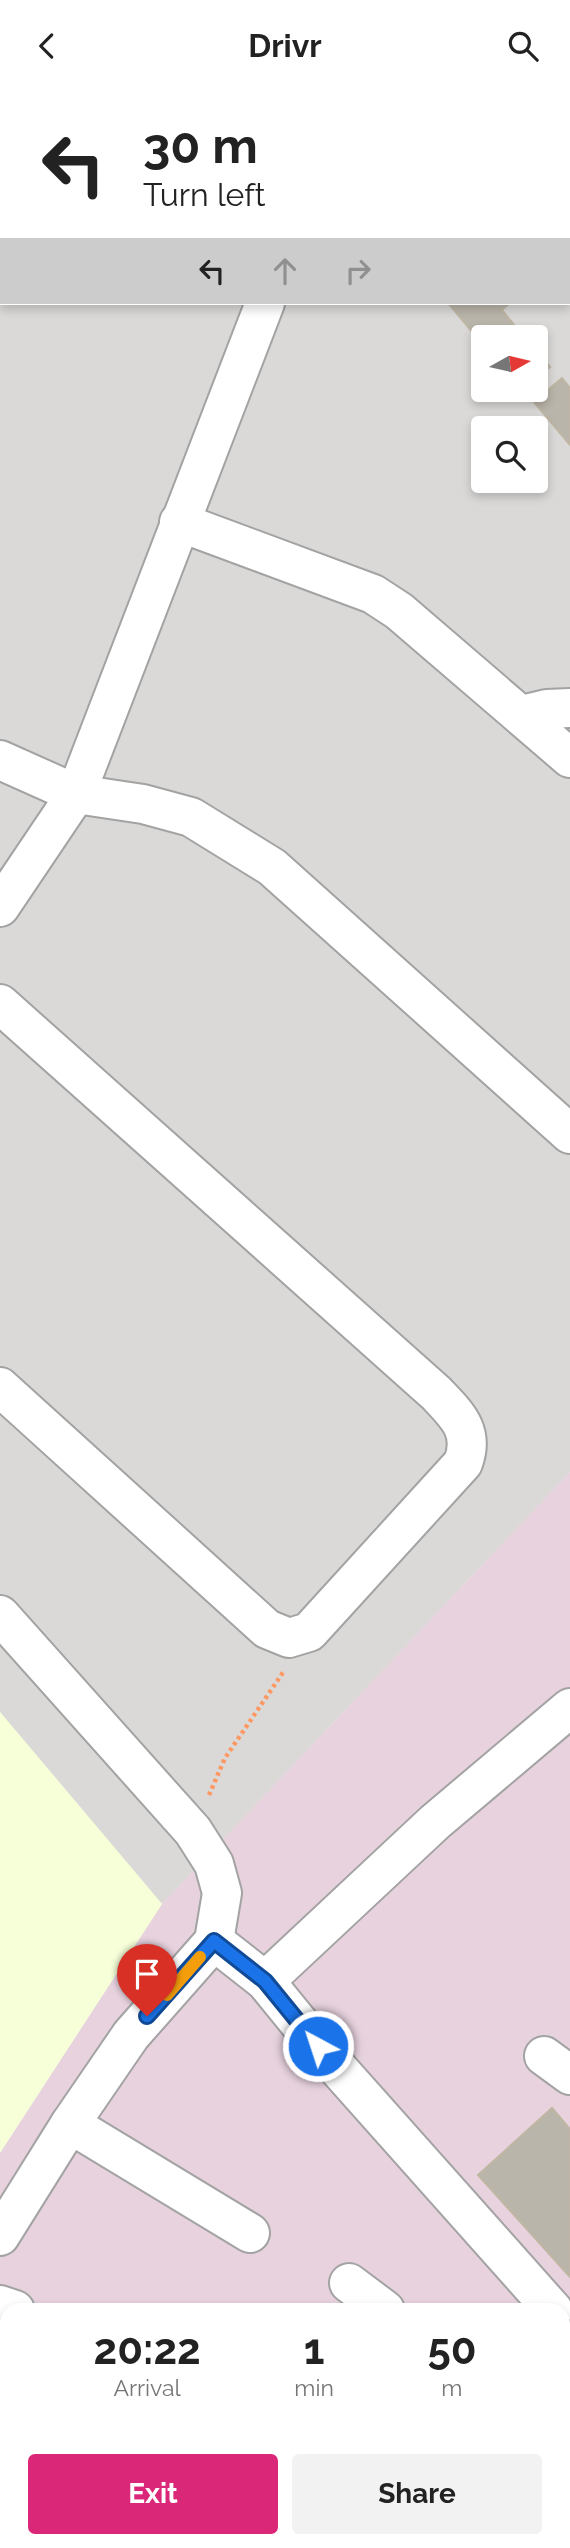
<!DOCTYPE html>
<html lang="en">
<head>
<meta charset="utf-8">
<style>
	:root { --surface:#fff; --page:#f2f2f2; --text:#222; --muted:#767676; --accent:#db2777 }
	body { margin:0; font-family:Raleway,sans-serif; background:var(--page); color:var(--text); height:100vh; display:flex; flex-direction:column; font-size:26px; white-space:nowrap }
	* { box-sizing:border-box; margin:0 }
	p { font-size:23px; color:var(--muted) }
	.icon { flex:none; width:38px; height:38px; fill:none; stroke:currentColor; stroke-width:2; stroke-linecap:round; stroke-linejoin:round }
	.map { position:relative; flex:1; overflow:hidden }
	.drawer { position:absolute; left:0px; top:2212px; width:570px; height:245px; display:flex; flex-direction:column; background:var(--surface); border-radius:21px 21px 0 0; box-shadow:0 4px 10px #0003 }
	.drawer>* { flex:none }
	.hud { position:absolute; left:0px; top:0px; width:570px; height:214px; box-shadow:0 4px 10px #0003; background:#fff; color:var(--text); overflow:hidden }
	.needle { width:46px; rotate:82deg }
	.tools { position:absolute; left:471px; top:234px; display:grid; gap:14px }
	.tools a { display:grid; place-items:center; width:77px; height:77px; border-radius:7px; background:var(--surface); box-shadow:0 4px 10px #0003; font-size:35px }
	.pin { position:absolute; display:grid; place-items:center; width:60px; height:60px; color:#fff; margin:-72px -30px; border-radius:50% 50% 50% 0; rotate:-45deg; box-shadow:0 0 7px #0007 }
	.pin .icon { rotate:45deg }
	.me { position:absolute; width:77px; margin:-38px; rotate:320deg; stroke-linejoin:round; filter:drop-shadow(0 0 5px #0008) }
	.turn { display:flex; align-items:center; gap:24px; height:147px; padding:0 28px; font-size:32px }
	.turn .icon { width:91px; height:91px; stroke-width:2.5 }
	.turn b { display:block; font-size:49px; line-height:60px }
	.lanes { display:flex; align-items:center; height:66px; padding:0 28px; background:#0003; justify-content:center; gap:35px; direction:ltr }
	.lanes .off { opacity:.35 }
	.eta { display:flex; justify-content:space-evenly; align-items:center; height:119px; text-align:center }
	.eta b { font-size:42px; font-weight:700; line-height:49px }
	.button { display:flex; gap:14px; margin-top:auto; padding:14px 28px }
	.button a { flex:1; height:80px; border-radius:7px; background:var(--accent); color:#fff; font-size:28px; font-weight:700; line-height:80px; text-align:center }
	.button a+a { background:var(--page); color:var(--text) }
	header { display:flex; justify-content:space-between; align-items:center; height:91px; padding:0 28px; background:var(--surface); font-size:32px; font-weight:700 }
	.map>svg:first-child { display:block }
</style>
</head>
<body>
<header><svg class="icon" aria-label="back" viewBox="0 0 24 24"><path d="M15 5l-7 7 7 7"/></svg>Drivr<svg class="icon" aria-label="search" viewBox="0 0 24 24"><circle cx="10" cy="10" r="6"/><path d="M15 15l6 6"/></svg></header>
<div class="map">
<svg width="570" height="2457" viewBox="0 0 570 2457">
	<rect width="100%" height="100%" fill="#eeece1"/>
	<path fill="#dad9d8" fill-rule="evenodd" d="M0,0h570v1381l-408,432 -162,-192zM2,2h567v210h-567zM483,247h53v52h-53zM483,338h53v52h-53z"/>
	<path fill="#e7d2de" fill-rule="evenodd" d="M570,1381v1076h-570v-395l162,-249zM7,2219h557v231h-557z"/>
	<path fill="#f6ffd8" d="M0,1621l162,192 -162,249z"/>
	<g fill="#bab5aa" stroke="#bfb6a3" stroke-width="2">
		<path d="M448,212h62l-8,7 23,28h-42v7z"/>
		<path d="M536,244l8,10 -7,7 13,15 -14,12v-41h-3z"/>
		<path d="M562,287l8,10v57l-36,-43z"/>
		<path d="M552,2017l18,21v148l-92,-102z"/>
	</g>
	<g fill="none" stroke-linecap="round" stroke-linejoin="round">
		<defs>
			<g id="minor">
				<path d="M484,0v2"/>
				<path d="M44,2l1,-2"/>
				<path d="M350,2l1,-2"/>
				<path d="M0,104l2,-4"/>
				<path d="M569,167l1,1"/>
				<path d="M179,431l194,72 26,17 171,147"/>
				<path d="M522,624l25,-6 23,-1"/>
				<path d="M0,669l76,34 67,10 48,13 81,50 298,267"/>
				<path d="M0,816l76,-113 189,-491"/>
				<path d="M0,913l436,389c21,22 39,38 27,70l-154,169 -20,6 -22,-9 -267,-242"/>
				<path d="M0,1524l193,216 21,33 8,29 -8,48 -83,94 -61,89 -70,112"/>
				<path d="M214,1850l51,40 53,65 235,264"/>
				<path d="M265,1890l170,-159 135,-114"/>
				<path d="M544,1965l26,19"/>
				<path d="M70,2033l180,109"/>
				<path d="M349,2192l36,27"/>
				<path d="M0,2214l15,5"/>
				<path d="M564,2312l6,-8"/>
				<path d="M564,2381h6"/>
				<path d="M489,2457l3,-7"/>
			</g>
		</defs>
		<use href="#minor" stroke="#a3a3a3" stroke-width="42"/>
		<path stroke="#fd9862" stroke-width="4.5" stroke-dasharray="3.5 3.5" stroke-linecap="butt" d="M209,1704l16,-37 59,-87"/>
		<use href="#minor" stroke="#fff" stroke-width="38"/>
	</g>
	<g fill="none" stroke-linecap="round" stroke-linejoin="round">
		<defs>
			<path id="route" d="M147,1925l67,-75 51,40 53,65"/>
		</defs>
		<use href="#route" stroke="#114b97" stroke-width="18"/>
		<use href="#route" stroke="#1a73e8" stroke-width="12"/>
		<path stroke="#f59e0b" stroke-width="12" d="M167,1904l33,-38"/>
	</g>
</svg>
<div class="tools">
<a><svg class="needle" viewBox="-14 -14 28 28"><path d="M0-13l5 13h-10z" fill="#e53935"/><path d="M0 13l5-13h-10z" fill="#767676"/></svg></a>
<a><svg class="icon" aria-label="search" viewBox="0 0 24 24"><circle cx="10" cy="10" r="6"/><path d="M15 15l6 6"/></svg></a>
</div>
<div class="pin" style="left:147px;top:1925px;background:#d93025"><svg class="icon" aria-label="arrive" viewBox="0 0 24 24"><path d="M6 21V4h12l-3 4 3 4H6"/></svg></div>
<svg class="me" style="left:318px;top:1955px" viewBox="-20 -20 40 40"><circle r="17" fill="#1a73e8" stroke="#fff" stroke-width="3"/><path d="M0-11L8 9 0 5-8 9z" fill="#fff"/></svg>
<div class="hud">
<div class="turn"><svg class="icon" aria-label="left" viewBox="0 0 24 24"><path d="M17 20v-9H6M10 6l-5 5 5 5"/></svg><div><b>30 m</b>Turn left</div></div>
<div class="lanes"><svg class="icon" aria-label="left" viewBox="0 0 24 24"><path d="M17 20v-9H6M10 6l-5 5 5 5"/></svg><svg class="icon off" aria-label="ahead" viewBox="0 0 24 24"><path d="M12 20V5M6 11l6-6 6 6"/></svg><svg class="icon off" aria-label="right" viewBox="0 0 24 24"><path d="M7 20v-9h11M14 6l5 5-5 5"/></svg></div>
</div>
<section class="drawer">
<div class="eta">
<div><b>20:22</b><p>Arrival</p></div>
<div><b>1</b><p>min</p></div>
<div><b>50</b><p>m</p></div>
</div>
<div class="button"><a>Exit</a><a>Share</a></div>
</section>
</div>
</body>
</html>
